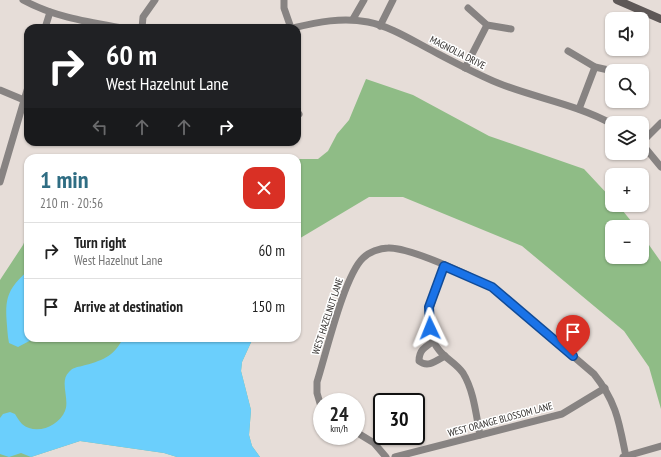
<!DOCTYPE html>
<html lang="en">
<head>
<meta charset="utf-8">
<style>
	:root { --surface:#fff; --page:#f6f6f6; --text:#222; --muted:#767676; --line:#e0e0e0; --accent:#2f6d83 }
	body { margin:0; font-family:"PT Sans Narrow",sans-serif; background:var(--page); color:var(--text); height:100vh; display:flex; flex-direction:column; font-size:15px; white-space:nowrap }
	* { box-sizing:border-box; margin:0 }
	p { font-size:13px; color:var(--muted) }
	.icon { flex:none; width:22px; height:22px; fill:none; stroke:currentColor; stroke-width:2; stroke-linecap:round; stroke-linejoin:round }
	.map { position:relative; flex:1; overflow:hidden }
	.details { position:absolute; left:24px; top:154px; width:277px; height:188px; display:flex; flex-direction:column; background:var(--surface); border-radius:12px; box-shadow:0 1px 3px #0004 }
	.details>* { flex:none }
	.guide { position:absolute; left:24px; top:24px; width:277px; height:122px; border-radius:12px; box-shadow:0 1px 3px #0004; background:#202124; color:#fff; overflow:hidden }
	.tools { position:absolute; left:605px; top:12px; display:grid; gap:8px }
	.tools a { display:grid; place-items:center; width:44px; height:44px; border-radius:8px; background:var(--surface); box-shadow:0 1px 3px #0004; font-size:20px }
	.speed { position:absolute; left:313px; top:393px; display:flex; gap:8px; font-size:20px; font-weight:700; text-align:center }
	.speed>* { display:grid; place-content:center; width:52px; height:52px; border-radius:50%; background:var(--surface); box-shadow:0 1px 3px #0004; line-height:1 }
	.speed small { font-size:10px; font-weight:400 }
	.speed .limit { border:2px solid #111; border-radius:6px; background:#fff; color:#111 }
	.pin { position:absolute; display:grid; place-items:center; width:34px; height:34px; color:#fff; margin:-41px -17px; border-radius:50% 50% 50% 0; rotate:-45deg; box-shadow:0 0 4px #0007 }
	.pin .icon { rotate:45deg }
	.me { position:absolute; width:44px; margin:-22px; rotate:358deg; stroke-linejoin:round; filter:drop-shadow(0 0 3px #0008) }
	.turn { display:flex; align-items:center; gap:14px; height:84px; padding:0 16px; font-size:18px }
	.turn .icon { width:52px; height:52px; stroke-width:2.5 }
	.turn b { display:block; font-size:28px; line-height:34px }
	.lanes { display:flex; align-items:center; height:38px; padding:0 16px; background:#0003; justify-content:center; gap:20px; direction:ltr }
	.lanes .off { opacity:.35 }
	.round { display:grid; place-items:center; flex:none; width:42px; height:42px; border-radius:12px; background:var(--page) }
	.headline { display:flex; align-items:center; justify-content:space-between; height:68px; padding:0 16px }
	h1 { font-size:24px; font-weight:800; line-height:30px; color:var(--accent) }
	ul { padding:0; list-style:none }
	li { display:flex; align-items:center; gap:12px; height:56px; padding:0 16px; border-top:1px solid var(--line) }
	li div { flex:1 }
	li b { display:block; font-size:15px }
	li em { font-style:normal }
	.map>svg:first-child { display:block }
</style>
</head>
<body>
<div class="map">
<svg width="661" height="457" viewBox="0 0 661 457">
	<rect width="100%" height="100%" fill="#e6ddd8"/>
	<g fill="#8fbc86">
		<path d="M366,79l47,16 76,41 95,33 28,30v6h6l18,22h-24v30h30v-22l19,27v147l-12,-42 -25,-36 -102,-85 -119,-49h-34l-72,43v-81h21l10,-8 9,-17 12,-14z"/>
		<path d="M28,233v105h225l-11,24 -1,9 10,39 -2,25 3,11 8,11h-83l-13,-4 -84,-12 -49,16h-31v-177l23,-35z"/>
	</g>
	<g fill="#6bcffc">
		<path d="M28,271v67h7l-17,9 -9,-4 -1,-6c-2,-30 -7,-44 20,-66z"/>
		<path d="M123,338h130l-11,24 -1,9 10,39 -2,25 3,11 8,11h-83l-13,-4 -84,-12 -49,16 -10,-4 -12,4 -9,-3v-36l3,-4 7,-2 5,2c2,3 4,7 7,10 14,12 37,2 43,-13 5,-12 -6,-30 4,-39 3,-4 8,-5 13,-6 19,-5 32,-9 41,-28z"/>
	</g>
	<g fill="none" stroke-linecap="round" stroke-linejoin="round">
		<g stroke="#878382" stroke-width="7">
			<path d="M23,0c31,17 65,22 99,28"/>
			<path d="M284,0v8l7,20"/>
			<path d="M468,8l19,17 24,4"/>
			<path d="M353,19l11,-19"/>
			<path d="M380,26l13,-26"/>
			<path d="M45,28l5,-16"/>
			<path d="M142,28l1,-11 12,-17"/>
			<path d="M293,28c25,-6 49,-11 75,-6 21,4 42,17 61,27 23,12 45,24 69,34 37,15 78,21 114,41"/>
			<path d="M568,51l27,16 18,4"/>
			<path d="M465,68l22,-43"/>
			<path d="M0,90l24,10"/>
			<path d="M579,109l16,-42"/>
			<path d="M297,115l2,-1"/>
			<path d="M642,142l19,-19"/>
			<path d="M642,144l19,23"/>
			<path d="M0,182l28,-95"/>
			<path d="M445,266c-10,26 -27,58 -6,84 7,9 17,13 24,23 11,18 13,42 17,62"/>
			<path d="M434,341c-9,6 -15,9 -15,20 9,7 17,0 26,-5"/>
			<path d="M322,410l-5,-17v-11c9,-28 27,-106 46,-124 6,-6 17,-10 25,-10 22,-1 83,28 104,39l102,87c23,29 25,48 32,83"/>
			<path d="M356,432l18,11 12,14"/>
			<path d="M395,457l167,-43 43,-26"/>
			<path d="M623,457l38,-11"/>
		</g>
		<path stroke="#5e5857" stroke-width="8" d="M617,0l44,19"/>
	</g>
	<g fill="none" stroke-linecap="round" stroke-linejoin="round">
		<defs>
			<path id="route" d="M430,328l-1,-21 15,-41 48,21 81,69"/>
		</defs>
		<use href="#route" stroke="#114b97" stroke-width="10"/>
		<use href="#route" stroke="#1a73e8" stroke-width="7"/>
	</g>
	<g text-anchor="middle" stroke-width="3" stroke-linejoin="round" paint-order="stroke">
		<g font-size="10" fill="#322f2d" stroke="#fff">
			<text transform="translate(458 52) rotate(27)" y="4">MAGNOLIA DRIVE</text>
			<text transform="translate(327 316) rotate(-72)" y="4">WEST HAZELNUT LANE</text>
			<text transform="translate(500 419) rotate(-15)" y="4">WEST ORANGE BLOSSOM LANE</text>
		</g>
	</g>
</svg>
<div class="tools">
<a><svg class="icon" aria-label="sound" viewBox="0 0 24 24"><path d="M4 9h4l5-4v14l-5-4H4zM17 9q2 3 0 6"/></svg></a>
<a><svg class="icon" aria-label="search" viewBox="0 0 24 24"><circle cx="10" cy="10" r="6"/><path d="M15 15l6 6"/></svg></a>
<a><svg class="icon" aria-label="layers" viewBox="0 0 24 24"><path d="M12 4l9 5-9 5-9-5zM3 14l9 5 9-5"/></svg></a>
<a>+</a>
<a>−</a>
</div>
<div class="speed"><div>24<small>km/h</small></div><div class="limit">30</div></div>
<div class="pin" style="left:573px;top:356px;background:#d93025"><svg class="icon" aria-label="arrive" viewBox="0 0 24 24"><path d="M6 21V4h12l-3 4 3 4H6"/></svg></div>
<svg class="me" style="left:430px;top:328px" viewBox="-20 -20 40 40"><path d="M0-17L14 15 0 8-14 15z" fill="#1a73e8" stroke="#fff" stroke-width="4"/></svg>
<div class="guide">
<div class="turn"><svg class="icon" aria-label="right" viewBox="0 0 24 24"><path d="M7 20v-9h11M14 6l5 5-5 5"/></svg><div><b>60 m</b>West Hazelnut Lane</div></div>
<div class="lanes"><svg class="icon off" aria-label="left" viewBox="0 0 24 24"><path d="M17 20v-9H6M10 6l-5 5 5 5"/></svg><svg class="icon off" aria-label="ahead" viewBox="0 0 24 24"><path d="M12 20V5M6 11l6-6 6 6"/></svg><svg class="icon off" aria-label="ahead" viewBox="0 0 24 24"><path d="M12 20V5M6 11l6-6 6 6"/></svg><svg class="icon" aria-label="right" viewBox="0 0 24 24"><path d="M7 20v-9h11M14 6l5 5-5 5"/></svg></div>
</div>
<section class="details">
<div class="headline"><div><h1>1 min</h1><p>210 m · 20:56</p></div><a class="round" style="background:#d93025;color:#fff"><svg class="icon" aria-label="close" viewBox="0 0 24 24"><path d="M6 6l12 12M18 6L6 18"/></svg></a></div>
<ul>
<li><svg class="icon" aria-label="right" viewBox="0 0 24 24"><path d="M7 20v-9h11M14 6l5 5-5 5"/></svg><div><b>Turn right</b><p>West Hazelnut Lane</p></div><em>60 m</em></li>
<li><svg class="icon" aria-label="arrive" viewBox="0 0 24 24"><path d="M6 21V4h12l-3 4 3 4H6"/></svg><div><b>Arrive at destination</b></div><em>150 m</em></li>
</ul>
</section>
</div>
</body>
</html>
